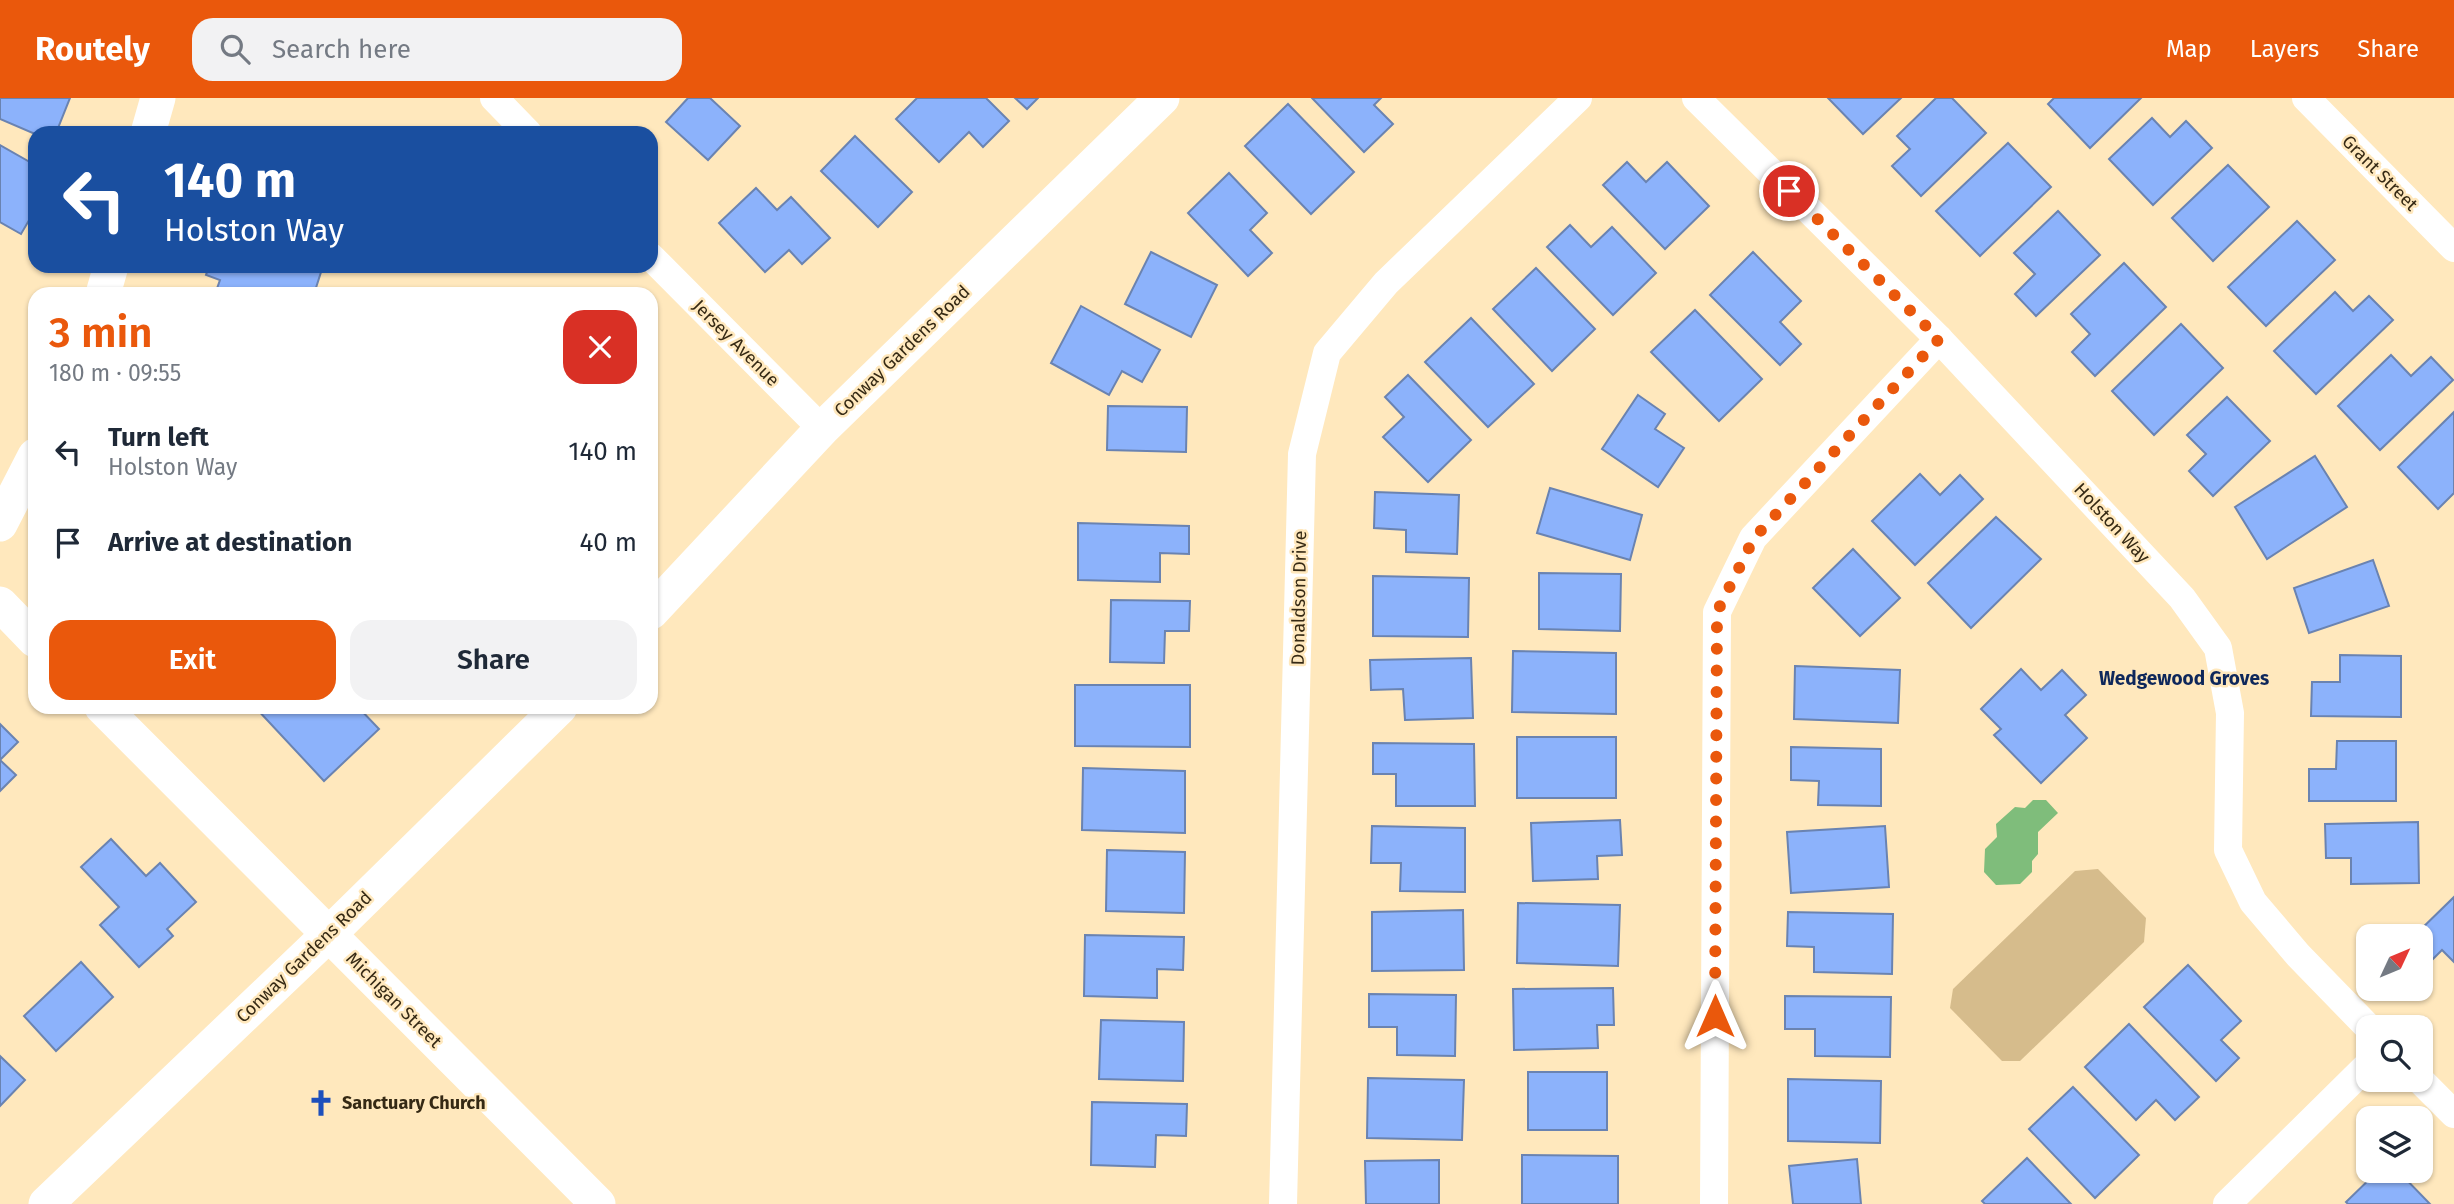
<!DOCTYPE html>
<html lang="en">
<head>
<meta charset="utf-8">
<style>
	:root { --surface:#fff; --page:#f2f2f3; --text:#1f2937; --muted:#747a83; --accent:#ea580c }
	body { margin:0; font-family:"Fira Sans",sans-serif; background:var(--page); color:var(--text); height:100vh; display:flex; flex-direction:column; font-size:26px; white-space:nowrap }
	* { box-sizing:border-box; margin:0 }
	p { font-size:23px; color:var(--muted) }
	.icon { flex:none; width:38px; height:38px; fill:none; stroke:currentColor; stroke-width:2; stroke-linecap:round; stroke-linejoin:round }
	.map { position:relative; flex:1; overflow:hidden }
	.sheet { position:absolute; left:28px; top:189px; width:630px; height:427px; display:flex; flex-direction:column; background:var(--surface); border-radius:21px; box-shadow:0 2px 5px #0004 }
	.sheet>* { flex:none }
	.top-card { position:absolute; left:28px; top:28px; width:630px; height:147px; border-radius:21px; box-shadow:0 2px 5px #0004; background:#1a4fa0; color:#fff; overflow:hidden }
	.needle { width:46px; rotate:46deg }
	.controls { position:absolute; left:2356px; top:826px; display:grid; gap:14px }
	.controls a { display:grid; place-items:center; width:77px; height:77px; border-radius:14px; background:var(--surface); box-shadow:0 2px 5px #0004; font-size:35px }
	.pin { position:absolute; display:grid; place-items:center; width:60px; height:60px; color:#fff; margin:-30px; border:4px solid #fff; border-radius:50%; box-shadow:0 2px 7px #0007 }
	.me { position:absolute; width:77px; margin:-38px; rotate:0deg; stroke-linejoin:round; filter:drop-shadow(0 0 5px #0008) }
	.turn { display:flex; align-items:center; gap:24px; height:147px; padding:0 21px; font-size:32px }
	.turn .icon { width:91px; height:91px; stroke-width:2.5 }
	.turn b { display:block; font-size:49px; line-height:60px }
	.round { display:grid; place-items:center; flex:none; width:74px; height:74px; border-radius:21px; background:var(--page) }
	.overview { display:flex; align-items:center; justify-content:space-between; height:119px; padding:0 21px }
	h1 { font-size:42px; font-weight:600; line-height:52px; color:var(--accent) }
	.primary-button { display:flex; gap:14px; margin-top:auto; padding:14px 21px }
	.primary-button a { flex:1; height:80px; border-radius:21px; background:var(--accent); color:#fff; font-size:28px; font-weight:600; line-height:80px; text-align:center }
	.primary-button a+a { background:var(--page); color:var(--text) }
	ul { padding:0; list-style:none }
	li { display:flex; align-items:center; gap:21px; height:91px; padding:0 21px }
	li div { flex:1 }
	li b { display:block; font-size:26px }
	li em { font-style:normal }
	header { display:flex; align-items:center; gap:42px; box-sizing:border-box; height:98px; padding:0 35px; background:var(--accent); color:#fff }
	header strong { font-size:33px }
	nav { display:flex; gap:38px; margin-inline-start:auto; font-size:24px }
	.search { width:490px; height:63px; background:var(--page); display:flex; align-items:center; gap:18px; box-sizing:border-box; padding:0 24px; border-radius:21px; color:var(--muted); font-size:26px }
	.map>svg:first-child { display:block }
</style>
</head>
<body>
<header>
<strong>Routely</strong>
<div class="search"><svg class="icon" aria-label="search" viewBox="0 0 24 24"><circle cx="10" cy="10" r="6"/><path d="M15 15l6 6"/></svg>Search here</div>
<nav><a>Map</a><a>Layers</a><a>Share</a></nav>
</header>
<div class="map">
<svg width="2454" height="1106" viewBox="0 0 2454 1106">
	<rect width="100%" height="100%" fill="#ffe8bd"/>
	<path fill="#d6bc8c" d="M2098,771l48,49 -2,24 -124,119h-18l-52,-53 3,-19 122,-118z"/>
	<path fill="#7fbd7b" d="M2033,702h13l12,13 -20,19v22l-6,7v11l-12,12 -24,1 -12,-13 1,-23 12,-12 -1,-13 19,-17 10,1z"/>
	<g fill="#8cb2fb" stroke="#6a83b1" stroke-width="2">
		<path d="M0,0h70l-14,35 -21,1 -35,-15z"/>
		<path d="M688,0h22l30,28 -32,34 -42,-38z"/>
		<path d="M917,0h69l23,23 -26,26 -14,-15 -30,30 -43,-43z"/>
		<path d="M1015,0h23l-11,11z"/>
		<path d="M1312,0h69l-7,7 19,19 -29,28z"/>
		<path d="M1828,0h73l-38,36z"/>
		<path d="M1936,0h16l34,35 -65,63 -29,-30 18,-17 -13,-13z"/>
		<path d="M2054,0h87l-51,50 -42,-44z"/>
		<path d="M1288,6l66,68 -43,42 -66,-68z"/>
		<path d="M2152,20l18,19 16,-16 26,27 -59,57 -44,-46z"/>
		<path d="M855,38l57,56 -34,35 -57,-56z"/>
		<path d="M2008,45l43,44 -71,69 -44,-45z"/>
		<path d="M0,47l35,20v31l-4,7 4,7 -14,24 -21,-12z"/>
		<path d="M1627,64l19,20 21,-20 42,44 -44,43 -62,-64z"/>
		<path d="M2228,67l41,42 -56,54 -41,-43z"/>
		<path d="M1229,75l38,40 -17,17 22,23 -24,23 -60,-63z"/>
		<path d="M756,90l21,22 14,-13 39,41 -28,26 -13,-14 -24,22 -46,-49z"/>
		<path d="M2058,113l42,44 -64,61 -21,-22 20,-20 -21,-21z"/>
		<path d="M2297,123l38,39 -69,66 -38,-39z"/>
		<path d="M1570,127l21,22 21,-20 44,46 -43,42 -66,-68z"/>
		<path d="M1151,154l66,33 -26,52 -66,-33z"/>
		<path d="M1753,154l48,49 -21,21 21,22 -21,21 -70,-70z"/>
		<path d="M2124,165l42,44 -71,69 -23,-24 18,-18 -19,-20z"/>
		<path d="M209,168h96l16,6 -7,22h-99l5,-14 -14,-5z"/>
		<path d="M1536,170l59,61 -43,42 -59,-62z"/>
		<path d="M2335,194l18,19 16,-15 24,24 -77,74 -42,-43z"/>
		<path d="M1081,208l79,44 -18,32 -20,-11 -13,24 -58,-32z"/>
		<path d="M1695,212l67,69 -43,42 -68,-69z"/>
		<path d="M1471,220l63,66 -46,43 -63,-65z"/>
		<path d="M2181,226l42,44 -69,67 -42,-44z"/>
		<path d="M2391,257l20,21 20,-19 22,23 -73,70 -42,-44z"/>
		<path d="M1408,277l63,65 -43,42 -45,-45 21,-20 -19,-20z"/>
		<path d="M1638,297l27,19 -10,15 29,19 -26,39 -56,-38z"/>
		<path d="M2227,299l43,44 -57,55 -24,-25 17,-17 -19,-19z"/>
		<path d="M1108,308l79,1 -1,45 -79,-2z"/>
		<path d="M2454,314v81l-16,16 -40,-42z"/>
		<path d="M2315,358l32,51 -80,52 -32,-52z"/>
		<path d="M1920,376l20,21 20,-20 23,24 -68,66 -43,-44z"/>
		<path d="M1550,390l92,27 -12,45 -93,-27z"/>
		<path d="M1375,394l84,3 -2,59 -51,-2v-22l-32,-2z"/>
		<path d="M1996,419l45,42 -70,69 -43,-45z"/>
		<path d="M1078,425l111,3v28l-29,-1v29l-82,-2z"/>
		<path d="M1853,451l47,49 -40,38 -47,-48z"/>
		<path d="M2373,462l16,46 -80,27 -15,-45z"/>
		<path d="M1539,475l82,1 -1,57 -81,-2z"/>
		<path d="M1373,478l96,2 -1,59 -95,-1z"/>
		<path d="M1111,502l79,1 -1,30h-24l-1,32 -54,-1z"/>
		<path d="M1513,553l103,2v61l-104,-2z"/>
		<path d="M2340,557l61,1v61l-90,-1 1,-34h28z"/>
		<path d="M1471,560l2,60 -68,2 -2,-31 -32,1 -1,-30z"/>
		<path d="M1795,568l105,4 -2,53 -104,-4z"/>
		<path d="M2021,571l20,21 21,-20 24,25 -21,20 22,23 -46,45 -47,-48 7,-6 -20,-20z"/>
		<path d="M1075,587h115v62l-115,-1z"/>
		<path d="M255,609h103l21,22 -55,52z"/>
		<path d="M0,626l18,18 -18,18 16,15 -16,16z"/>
		<rect x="1517" y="639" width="99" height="61"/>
		<path d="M2337,643h59v60h-87v-32h27z"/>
		<path d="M1373,645l101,1 1,62h-79v-32h-23z"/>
		<path d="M1791,649l90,2v57l-63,-1 1,-24 -28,-1z"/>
		<path d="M1083,670l102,3v62l-103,-3z"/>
		<path d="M1620,722l2,35 -25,1 1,23 -65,2 -2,-58z"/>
		<path d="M2418,724l1,61 -68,1v-26h-25l-1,-34z"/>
		<path d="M1372,728l93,2v64l-65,-1 1,-28h-30z"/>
		<path d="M1885,728l4,61 -98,6 -4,-61z"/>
		<path d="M111,741l35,37 14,-13 36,39 -29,27 6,7 -34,31 -39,-42 19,-18 -38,-40z"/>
		<path d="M1107,752l78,2 -1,61 -78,-2z"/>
		<path d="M2454,799v65l-12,-12 -18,18 -4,-3v-29h-6z"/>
		<path d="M1518,805l102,2 -2,61 -101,-3z"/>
		<path d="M1463,812l1,60 -92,1v-59z"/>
		<path d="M1788,814l105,2 -1,60 -78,-2v-25l-27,-1z"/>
		<path d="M1085,837l99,2 -1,33 -26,-1v29l-73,-2z"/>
		<path d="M81,864l32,35 -57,54 -32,-35z"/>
		<path d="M2188,867l53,56 -20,19 18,18 -23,23 -72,-74z"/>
		<path d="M1613,890l1,37h-17l1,23 -84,2 -1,-61z"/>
		<path d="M1369,896l87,1 -1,61 -58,-1v-28h-28z"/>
		<path d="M1785,898l106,1 -1,60 -75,-1v-27h-30z"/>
		<path d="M1101,922l83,2 -1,59 -84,-2z"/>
		<path d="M2129,926l70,73 -24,23 -19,-20 -20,20 -51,-53z"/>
		<path d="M0,958l25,24 -25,26z"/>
		<rect x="1528" y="974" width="79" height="58"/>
		<path d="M1368,980l96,2 -2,60 -95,-2z"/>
		<path d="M1788,981l93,2 -1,62 -92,-2z"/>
		<path d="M2073,989l66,68 -44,43 -66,-69z"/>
		<path d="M1092,1004l95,2 -1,32 -30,-1 -1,32 -64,-2z"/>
		<path d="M1522,1057l96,1v48h-96z"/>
		<path d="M2027,1060l44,46h-86l-3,-3z"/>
		<path d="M1857,1061l4,45h-68l-4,-38z"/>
		<path d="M1439,1062v44h-73l-1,-43z"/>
		<path d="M2378,1073h20l32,33h-82l-2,-2z"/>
	</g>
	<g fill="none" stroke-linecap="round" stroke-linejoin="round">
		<g stroke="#fff" stroke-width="28">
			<path d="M494,0l34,35"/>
			<path d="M1696,0l243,241 243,259 36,50 12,65 -2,137 25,52 45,53 70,72"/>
			<path d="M2306,0l148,150"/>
			<path d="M651,159l171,172"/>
			<path d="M2420,982l34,34"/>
			<path d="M1283,1106l19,-750 25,-101 59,-70 192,-185"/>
			<path d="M1714,1106l3,-592 36,-74 186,-199"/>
			<path d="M2227,1106l141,-139"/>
		</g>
		<g stroke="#fff" stroke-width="35">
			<path d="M148,35l10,-35"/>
			<path d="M103,196l8,-28"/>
			<path d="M0,426l35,-68"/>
			<path d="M0,506l35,36"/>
			<path d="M651,514l171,-183 340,-331"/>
			<path d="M102,609l496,497"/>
			<path d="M46,1106l282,-269 232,-228"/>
		</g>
	</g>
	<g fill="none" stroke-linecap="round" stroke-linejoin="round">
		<path stroke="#ea580c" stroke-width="12" stroke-dasharray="0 21.6" d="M1715,918l2,-404 37,-74 185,-199 -150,-148"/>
	</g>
	<defs>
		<symbol id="church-bare" viewBox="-9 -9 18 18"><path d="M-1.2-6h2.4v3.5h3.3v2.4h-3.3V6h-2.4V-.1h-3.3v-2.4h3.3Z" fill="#1d4fbc" stroke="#ffe8bd" stroke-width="2.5" paint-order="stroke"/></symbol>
	</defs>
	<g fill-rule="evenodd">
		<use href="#church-bare" x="302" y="986" width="38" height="38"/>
	</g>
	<g text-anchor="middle" stroke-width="5" stroke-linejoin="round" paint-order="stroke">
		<g font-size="18" fill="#352914" stroke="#ffe8bd">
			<text transform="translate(2380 75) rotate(45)" y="6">Grant Street</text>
			<text transform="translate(736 245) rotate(45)" y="6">Jersey Avenue</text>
			<text transform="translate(902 253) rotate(-44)" y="6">Conway Gardens Road</text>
			<text transform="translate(2112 425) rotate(47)" y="6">Holston Way</text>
			<text transform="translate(1299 500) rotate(-89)" y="6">Donaldson Drive</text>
			<text transform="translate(304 859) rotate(-44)" y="6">Conway Gardens Road</text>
			<text transform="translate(394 902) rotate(45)" y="6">Michigan Street</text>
		</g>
		<g font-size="18" font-weight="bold" fill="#352914" stroke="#ffe8bd" text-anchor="start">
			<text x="342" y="1011">Sanctuary Church</text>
		</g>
		<g font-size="19" font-weight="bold" fill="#0e275b" stroke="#ffe8bd">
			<text x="2184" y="587">Wedgewood Groves</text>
		</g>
	</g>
</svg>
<div class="controls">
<a><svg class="needle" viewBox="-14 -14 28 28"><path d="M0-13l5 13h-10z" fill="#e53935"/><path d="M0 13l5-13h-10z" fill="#747a83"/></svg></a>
<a><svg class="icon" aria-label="search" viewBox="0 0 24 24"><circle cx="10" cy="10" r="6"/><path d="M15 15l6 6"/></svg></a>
<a><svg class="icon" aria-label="layers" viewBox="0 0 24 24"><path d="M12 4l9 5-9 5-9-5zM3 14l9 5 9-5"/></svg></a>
</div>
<div class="pin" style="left:1789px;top:93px;background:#d93025"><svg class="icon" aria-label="arrive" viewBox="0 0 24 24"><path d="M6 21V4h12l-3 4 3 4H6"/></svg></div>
<svg class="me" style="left:1715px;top:918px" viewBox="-20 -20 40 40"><path d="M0-17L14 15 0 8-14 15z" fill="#ea580c" stroke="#fff" stroke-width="4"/></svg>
<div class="top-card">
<div class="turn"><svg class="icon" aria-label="left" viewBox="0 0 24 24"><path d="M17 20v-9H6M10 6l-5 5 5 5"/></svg><div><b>140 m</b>Holston Way</div></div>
</div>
<section class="sheet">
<div class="overview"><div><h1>3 min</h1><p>180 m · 09:55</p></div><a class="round" style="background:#d93025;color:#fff"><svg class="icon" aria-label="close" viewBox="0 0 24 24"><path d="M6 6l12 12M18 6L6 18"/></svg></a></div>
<ul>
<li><svg class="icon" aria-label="left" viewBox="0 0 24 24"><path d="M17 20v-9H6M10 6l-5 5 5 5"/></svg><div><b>Turn left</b><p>Holston Way</p></div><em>140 m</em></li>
<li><svg class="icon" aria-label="arrive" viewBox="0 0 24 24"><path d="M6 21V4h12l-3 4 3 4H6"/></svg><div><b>Arrive at destination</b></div><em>40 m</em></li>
</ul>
<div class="primary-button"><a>Exit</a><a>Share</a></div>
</section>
</div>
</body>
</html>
